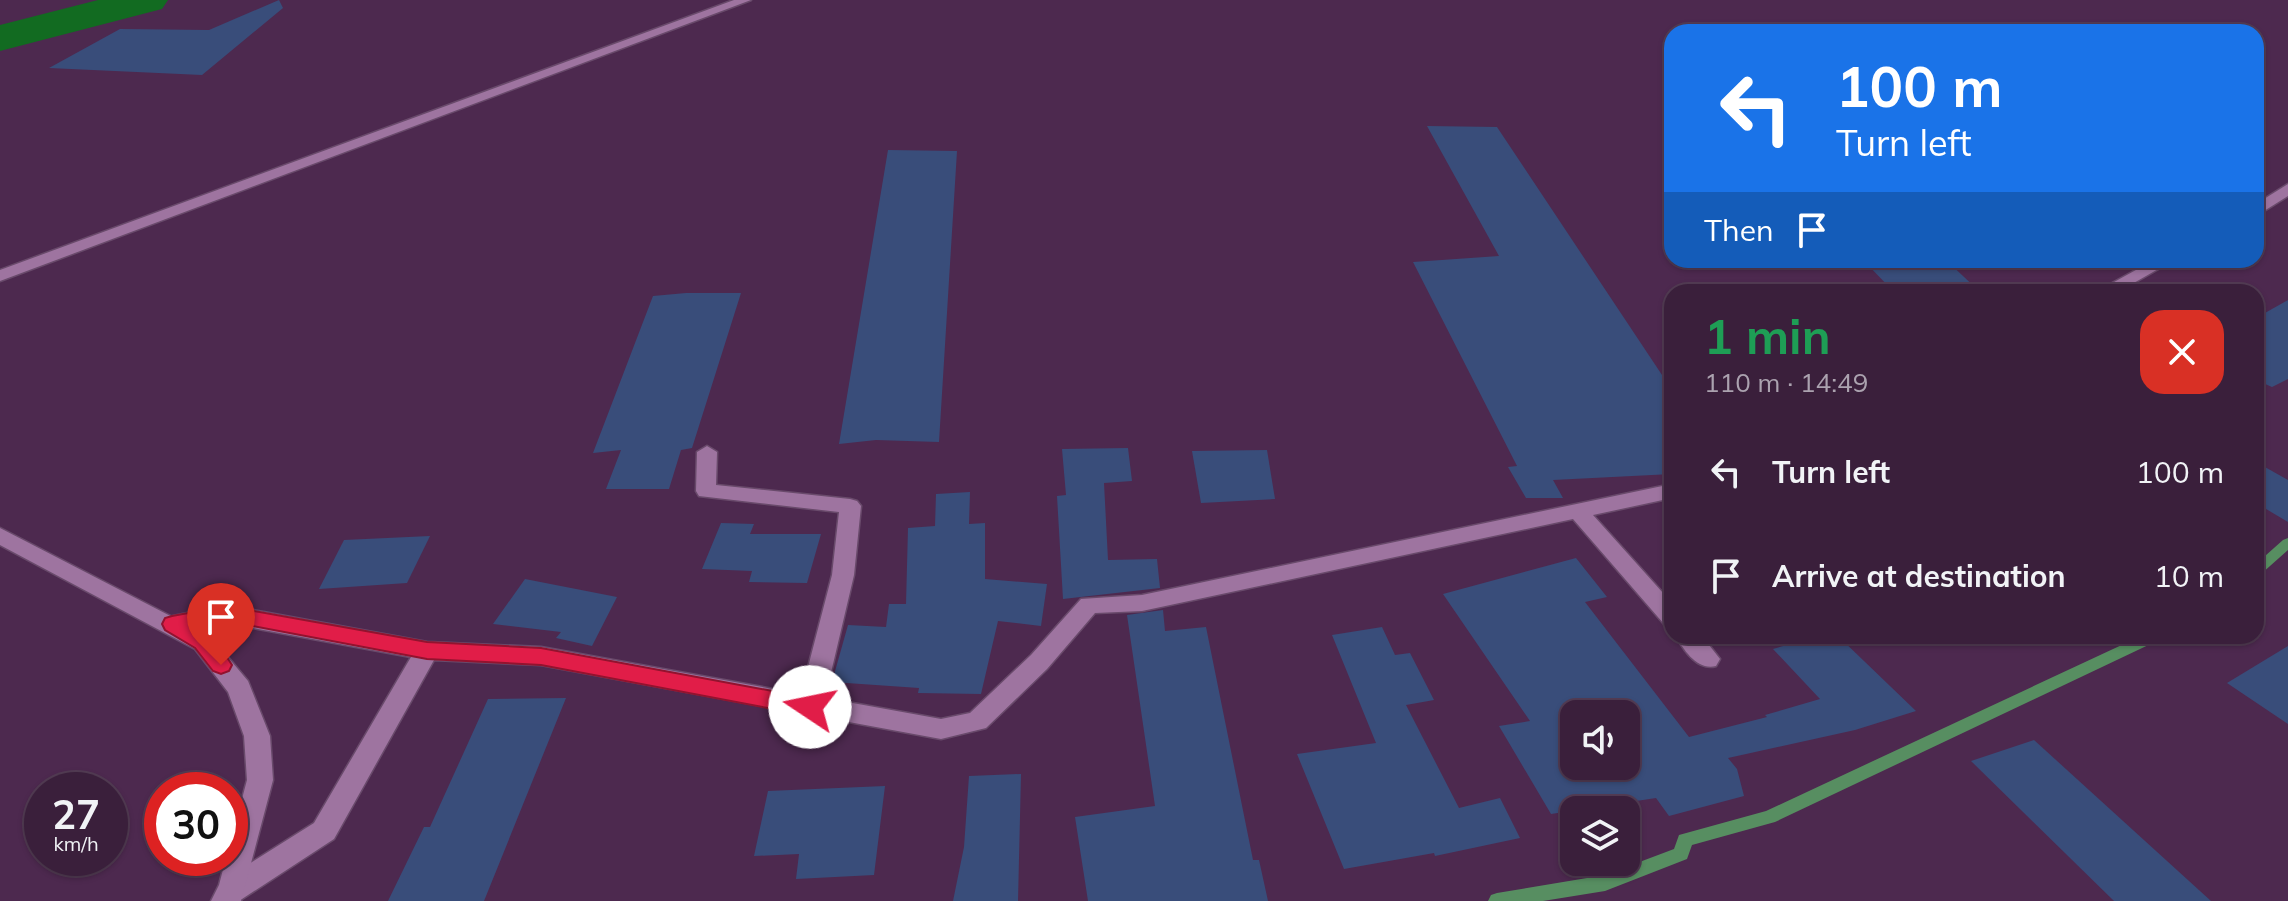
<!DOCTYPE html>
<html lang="en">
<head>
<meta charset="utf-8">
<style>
	:root { --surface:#3a1f3b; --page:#452c46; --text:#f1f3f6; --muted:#aba2af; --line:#543d55 }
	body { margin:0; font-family:Mulish,sans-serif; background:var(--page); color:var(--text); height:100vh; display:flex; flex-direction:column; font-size:30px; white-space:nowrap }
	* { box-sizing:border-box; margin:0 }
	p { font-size:26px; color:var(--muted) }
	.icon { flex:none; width:44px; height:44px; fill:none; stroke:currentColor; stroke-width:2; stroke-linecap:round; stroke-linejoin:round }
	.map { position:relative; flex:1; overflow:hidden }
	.panel { position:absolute; left:1664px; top:284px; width:600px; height:360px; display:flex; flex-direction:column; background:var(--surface); border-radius:24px; box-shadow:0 2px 6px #0004,0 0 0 2px var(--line) }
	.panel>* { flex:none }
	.top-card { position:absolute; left:1664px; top:24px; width:600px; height:244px; border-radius:24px; box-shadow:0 2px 6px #0004,0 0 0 2px var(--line); background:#1a73e8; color:#fff; overflow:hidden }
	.controls { position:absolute; left:1560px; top:700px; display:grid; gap:16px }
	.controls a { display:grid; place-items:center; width:80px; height:80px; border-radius:16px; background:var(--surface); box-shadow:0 2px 6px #0004,0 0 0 2px var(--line); font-size:40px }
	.speed { position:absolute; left:24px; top:772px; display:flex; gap:16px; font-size:40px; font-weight:700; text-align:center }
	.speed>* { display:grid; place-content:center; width:104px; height:104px; border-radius:50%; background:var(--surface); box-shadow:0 2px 6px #0004,0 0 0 2px var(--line); line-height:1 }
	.speed small { font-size:20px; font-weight:400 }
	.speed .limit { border:12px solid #d22; background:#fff; color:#111 }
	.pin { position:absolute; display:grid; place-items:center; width:68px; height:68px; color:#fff; margin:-82px -34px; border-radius:50% 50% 50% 0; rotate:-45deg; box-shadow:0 0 8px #0007 }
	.pin .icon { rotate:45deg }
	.me { position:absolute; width:88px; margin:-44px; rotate:281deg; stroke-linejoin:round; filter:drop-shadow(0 0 6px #0008) }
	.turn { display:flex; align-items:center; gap:28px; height:168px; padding:0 40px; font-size:36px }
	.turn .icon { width:104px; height:104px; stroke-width:2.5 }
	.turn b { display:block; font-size:56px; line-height:68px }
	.then { display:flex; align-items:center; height:76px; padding:0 40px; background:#0003; gap:16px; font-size:30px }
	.round { display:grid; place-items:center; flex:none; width:84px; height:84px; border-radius:24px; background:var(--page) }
	.head { display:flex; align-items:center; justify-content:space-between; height:136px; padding:0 40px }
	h1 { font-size:48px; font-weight:700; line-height:60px; color:#1e9e55 }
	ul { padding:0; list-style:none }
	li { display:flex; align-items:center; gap:24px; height:104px; padding:0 40px }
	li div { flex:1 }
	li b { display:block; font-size:30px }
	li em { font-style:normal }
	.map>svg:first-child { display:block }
</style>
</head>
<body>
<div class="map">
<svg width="2288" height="901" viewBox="0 0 2288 901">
	<rect width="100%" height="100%" fill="#4d294f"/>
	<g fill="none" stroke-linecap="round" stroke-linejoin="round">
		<g fill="#578e61" fill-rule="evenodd">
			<path d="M2288,538v12l-27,24 -5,2v-12l27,-24z"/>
			<path d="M2141,636h20l-2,4 -384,182 -83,23 -5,14 -82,32 -62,10h-55l3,-6 6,-2 108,-18 69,-26 5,-14 87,-24z"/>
		</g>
		<path fill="#126b21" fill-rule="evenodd" d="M98,0h70l-6,9 -162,42v-26z"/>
	</g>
	<g fill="#394d7a" fill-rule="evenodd">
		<path d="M279,0l4,8 -81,67 -153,-7 71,-39 89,1z"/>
		<path d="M1427,126l70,1 175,263v84l-119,6 10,18h-37l-18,-31 9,-1 -104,-204 86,-6z"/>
		<path d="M888,150l69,1 -18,291 -63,-2 -37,4z"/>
		<path d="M1863,260h83l34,32h-86z"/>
		<path d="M686,293h55l-49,155 -11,2 -12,39h-63l15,-39 -28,3 60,-157z"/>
		<path d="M2288,300v79l-16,8 -16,-7v-62z"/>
		<path d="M1128,448l4,33 -28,2 4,77 49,-1 3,29 -97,11 -6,-103 9,-1 -4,-46z"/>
		<path d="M1267,450l8,49 -74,4 -9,-52z"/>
		<path d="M2256,462l32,18v42l-32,-19z"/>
		<path d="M970,492l-1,32 16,-1v56l62,5 -6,42 -43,-5 -17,73 -63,-1 1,-5 -87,-6 16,-57 38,2 3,-23h17l2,-76 27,-2 1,-32z"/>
		<path d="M721,523l33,1 -4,10h71l-14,49 -58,-1 3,-11 -50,-2z"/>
		<path d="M430,536l-23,47 -88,6 25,-49z"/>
		<path d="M1576,558l31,39 -22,5 104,135 78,-20 -2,-2 55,-16 -47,-50 44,-13h21l78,75 -61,19 -127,28 9,11 7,27 -75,20 -13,-18 -105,16 -52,-88 31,-5 -87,-127zM1574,714h52v52h-52z"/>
		<path d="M525,579l92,18 -25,49 -36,-8 5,-6 -68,-8z"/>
		<path d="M1163,610l2,21 41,-4 47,233h6l9,41h-180l-13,-84 80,-11 -28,-191z"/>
		<path d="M1382,627l13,28 15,-2 24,47 -28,5 53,103 41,-10 20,40 -85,18 -1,-3 -90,16 -47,-115 79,-11 -44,-108z"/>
		<path d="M2288,646v78l-61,-41z"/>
		<path d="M566,698l-82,203h-96l36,-74h6l58,-128z"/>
		<path d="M2034,740l177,161h-97l-143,-140z"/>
		<path d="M1021,774l-3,127h-65l11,-54 5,-71z"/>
		<path d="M885,786l-11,89 -78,4 3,-25 -45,2 14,-65z"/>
	</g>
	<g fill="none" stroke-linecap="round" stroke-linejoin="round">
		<defs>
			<g id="street">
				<path d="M2288,184v12l-32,20v-12z"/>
				<path d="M2154,260h20l-56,32h-22z"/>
				<path d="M707,446l10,6 -1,33 134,14 7,2 4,5 -7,69 -29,123 116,21 29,-6 61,-58 50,-56 61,-4 530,-111v14l-79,17 79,88v24l-8,-3 -91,-105 -431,92 -47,2 -48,56 -61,59 -45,11 -400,-74 -107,-5 -100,179 -92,60h-20l-4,-9 4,-9 92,-58 97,-166 -185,-34 -54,10 -8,-3 -4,-6 4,-6 62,-13 201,37 114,5 260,47 31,-119 7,-63 -140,-16 -3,-5 1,-39z"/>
				<path d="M1676,636h26l18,23 -4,7c-18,5 -32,-15 -40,-30z"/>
			</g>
			<g id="secondary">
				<path d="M734,0h17l-751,281v-11z"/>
				<path d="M0,528l211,109 37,44 22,55 3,44 -32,121h-30l8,-16 7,-27h4v-14l17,-64 -3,-44 -16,-44 -33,-43 -195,-104z"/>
			</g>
		</defs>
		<use href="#street" stroke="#694a6b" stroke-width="3"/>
		<use href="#secondary" stroke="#694a6b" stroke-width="3"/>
		<use href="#street" fill="#9e74a0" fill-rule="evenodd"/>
		<use href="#secondary" fill="#9e74a0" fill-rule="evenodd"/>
	</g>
	<path fill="#e11d48" stroke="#92132f" stroke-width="2" d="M226,606l201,36 114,6 269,50 8,2 3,7 -3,6 -8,3 -269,-51 -114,-6 -201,-38 -31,6c16,10 28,22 37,38l-3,6 -8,3 -8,-3 -18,-23 -30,-18 -3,-6 3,-6 7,-2z"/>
</svg>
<div class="controls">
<a><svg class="icon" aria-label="sound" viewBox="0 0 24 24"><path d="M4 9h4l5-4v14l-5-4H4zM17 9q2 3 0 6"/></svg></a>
<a><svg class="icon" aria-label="layers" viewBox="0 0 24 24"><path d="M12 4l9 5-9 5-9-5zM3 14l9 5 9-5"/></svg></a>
</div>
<div class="speed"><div>27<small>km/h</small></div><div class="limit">30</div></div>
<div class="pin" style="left:221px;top:665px;background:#d93025"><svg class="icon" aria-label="arrive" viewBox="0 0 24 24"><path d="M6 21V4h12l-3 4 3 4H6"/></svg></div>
<svg class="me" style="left:810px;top:707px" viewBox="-20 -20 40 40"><circle r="19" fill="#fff"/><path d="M0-13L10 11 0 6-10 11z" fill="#e11d48"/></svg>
<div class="top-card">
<div class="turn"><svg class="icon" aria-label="left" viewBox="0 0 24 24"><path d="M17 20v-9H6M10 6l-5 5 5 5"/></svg><div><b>100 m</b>Turn left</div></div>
<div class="then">Then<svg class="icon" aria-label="arrive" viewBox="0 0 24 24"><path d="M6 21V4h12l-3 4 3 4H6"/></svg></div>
</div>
<section class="panel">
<div class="head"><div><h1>1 min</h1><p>110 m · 14:49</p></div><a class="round" style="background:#d93025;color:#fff"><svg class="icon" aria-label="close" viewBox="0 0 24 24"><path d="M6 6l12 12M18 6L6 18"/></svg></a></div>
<ul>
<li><svg class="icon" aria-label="left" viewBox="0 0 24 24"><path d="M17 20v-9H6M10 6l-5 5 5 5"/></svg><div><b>Turn left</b></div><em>100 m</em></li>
<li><svg class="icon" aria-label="arrive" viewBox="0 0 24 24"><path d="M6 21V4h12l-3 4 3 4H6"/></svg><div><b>Arrive at destination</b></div><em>10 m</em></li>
</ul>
</section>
</div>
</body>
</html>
